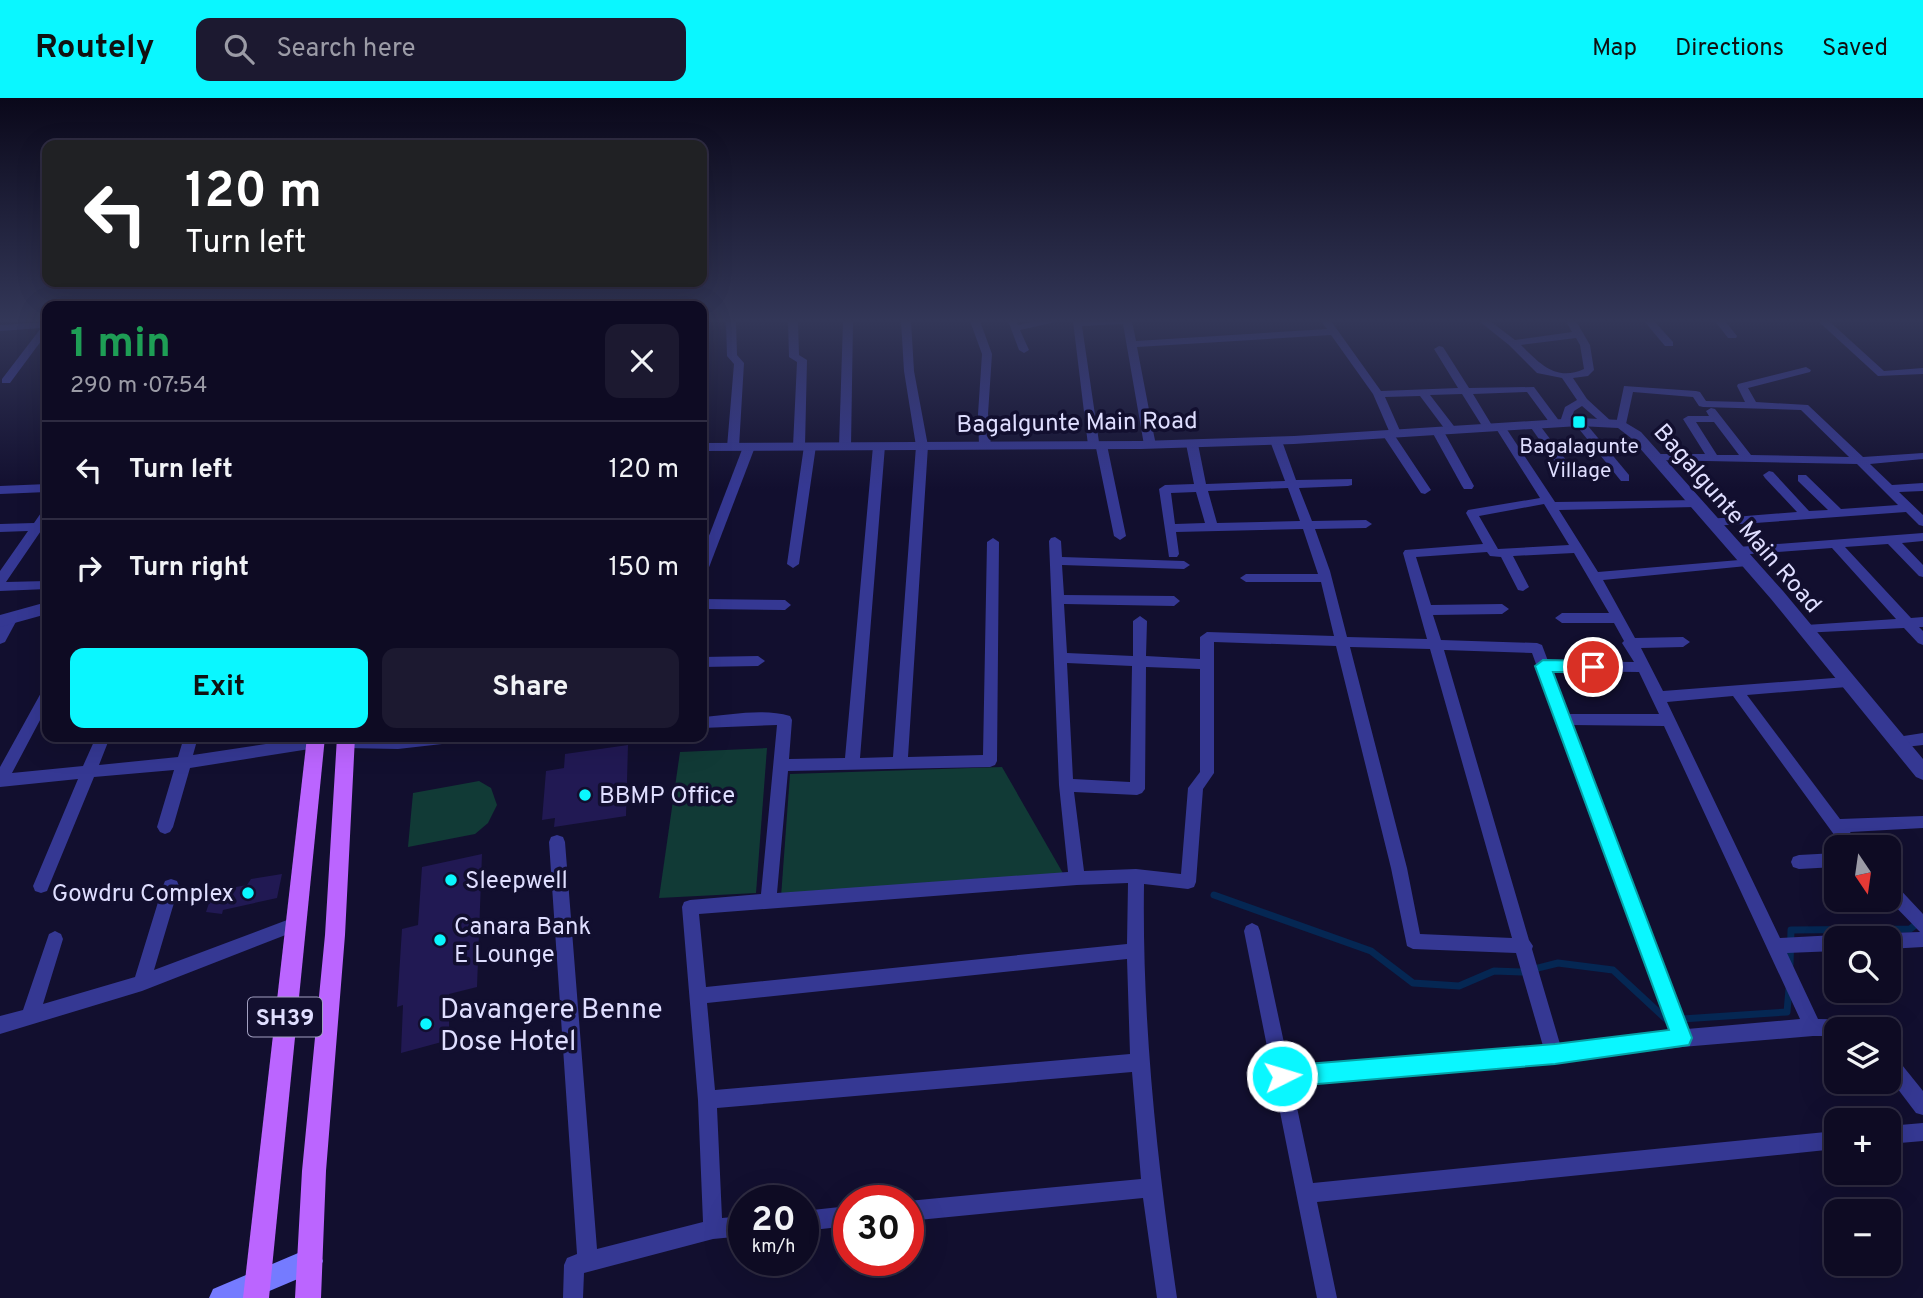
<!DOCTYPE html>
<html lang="en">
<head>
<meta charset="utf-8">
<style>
	:root { --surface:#0e0b23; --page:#1c1930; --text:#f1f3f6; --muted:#9b9ba6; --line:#2e2b41; --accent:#0af7ff }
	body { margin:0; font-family:Overpass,sans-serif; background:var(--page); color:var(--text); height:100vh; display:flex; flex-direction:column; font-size:26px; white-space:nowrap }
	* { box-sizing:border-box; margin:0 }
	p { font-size:23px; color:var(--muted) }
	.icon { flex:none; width:38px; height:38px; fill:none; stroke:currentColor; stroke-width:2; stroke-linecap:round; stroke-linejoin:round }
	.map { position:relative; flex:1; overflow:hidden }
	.panel { position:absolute; left:42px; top:203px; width:665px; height:441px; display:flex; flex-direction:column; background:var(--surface); border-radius:14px; box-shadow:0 7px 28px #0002,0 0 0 2px var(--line) }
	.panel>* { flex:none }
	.hud { position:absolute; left:42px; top:42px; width:665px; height:147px; border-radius:14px; box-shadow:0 7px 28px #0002,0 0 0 2px var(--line); background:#202124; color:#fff; overflow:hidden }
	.needle { width:46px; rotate:167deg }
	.tools { position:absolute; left:1824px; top:737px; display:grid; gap:14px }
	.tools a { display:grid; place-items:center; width:77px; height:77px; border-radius:14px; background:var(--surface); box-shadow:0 7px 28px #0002,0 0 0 2px var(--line); font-size:35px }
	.speed { position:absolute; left:728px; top:1087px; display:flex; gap:14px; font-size:35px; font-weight:700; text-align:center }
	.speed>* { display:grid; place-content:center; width:91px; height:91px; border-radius:50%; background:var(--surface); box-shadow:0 7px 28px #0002,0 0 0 2px var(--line); line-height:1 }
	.speed small { font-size:18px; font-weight:400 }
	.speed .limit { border:10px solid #d22; background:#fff; color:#111 }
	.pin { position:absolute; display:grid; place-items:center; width:60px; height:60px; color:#fff; margin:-30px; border:4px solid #fff; border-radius:50%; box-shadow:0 2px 7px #0007 }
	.me { position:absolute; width:77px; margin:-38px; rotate:85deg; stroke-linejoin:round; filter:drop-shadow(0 0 5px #0008) }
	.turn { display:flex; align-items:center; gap:24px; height:147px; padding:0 28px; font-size:32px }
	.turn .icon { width:91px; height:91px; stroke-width:2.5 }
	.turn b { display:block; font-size:49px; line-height:60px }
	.round { display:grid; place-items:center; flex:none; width:74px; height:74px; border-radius:14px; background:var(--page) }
	.overview { display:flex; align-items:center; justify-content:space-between; height:119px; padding:0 28px }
	h1 { font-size:42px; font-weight:700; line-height:52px; color:#1e9e55 }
	.action { display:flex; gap:14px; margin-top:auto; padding:14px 28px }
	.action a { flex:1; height:80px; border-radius:14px; background:var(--accent); color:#111; font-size:28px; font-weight:700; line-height:80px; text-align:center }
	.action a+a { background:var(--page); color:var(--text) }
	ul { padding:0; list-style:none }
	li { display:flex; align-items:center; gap:21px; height:98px; padding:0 28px; border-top:2px solid var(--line) }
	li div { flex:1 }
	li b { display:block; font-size:26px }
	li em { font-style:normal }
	header { display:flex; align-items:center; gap:42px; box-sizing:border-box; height:98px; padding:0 35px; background:var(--accent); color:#111 }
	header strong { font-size:33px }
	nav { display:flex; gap:38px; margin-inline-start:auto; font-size:24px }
	.search { width:490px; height:63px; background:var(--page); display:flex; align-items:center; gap:18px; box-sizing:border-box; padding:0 24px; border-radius:14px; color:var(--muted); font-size:26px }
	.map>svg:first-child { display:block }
</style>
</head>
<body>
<header>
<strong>Routely</strong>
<div class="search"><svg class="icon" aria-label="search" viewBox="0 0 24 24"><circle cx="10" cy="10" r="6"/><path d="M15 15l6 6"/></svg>Search here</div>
<nav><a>Map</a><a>Directions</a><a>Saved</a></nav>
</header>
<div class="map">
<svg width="1923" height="1200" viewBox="0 0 1923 1200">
	<rect width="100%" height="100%" fill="#120f2f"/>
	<g fill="#113a36">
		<path d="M767,650l-11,145 -97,5 21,-146z"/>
		<path d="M1002,669l62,108 -283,22 9,-123z"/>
		<path d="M479,683l12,7 6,17 -9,18 -13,11 -67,13 5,-54z"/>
	</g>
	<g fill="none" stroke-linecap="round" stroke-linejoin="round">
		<g stroke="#052753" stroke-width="7">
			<path d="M1214,797l157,56 42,32 46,3 35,-15 28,1 36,-9 55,7 54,50 120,-8 2,-23"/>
			<path d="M1790,867l1,-35 119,-1 13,-10"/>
		</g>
	</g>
	<g fill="#211953">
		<path d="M628,647l-2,71 -72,11 1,-9 -13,2 4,-49 18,-3 1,-14z"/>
		<path d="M482,756l-5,133 -28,7v46l-48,13 2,-48 -6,2 5,-78 16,-4 4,-58z"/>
		<path d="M282,776l-5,24 -54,12 -1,4 -16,-2 5,-15 14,-8 22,-4 4,-6z"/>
	</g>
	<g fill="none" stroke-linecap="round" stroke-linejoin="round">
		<g fill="#353893" fill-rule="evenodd">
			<path d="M726,223h10l1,34 7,8 -5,84 -6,3 -6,-3 7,-83 -7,-8z"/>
			<path d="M788,223h10l1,34 8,5 -2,86 5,-3 6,3 -17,118 -6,4 -6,-4 17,-118 -5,3 -6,-3 4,-84 -8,-5z"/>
			<path d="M843,223h10l-2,125 -6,3 -6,-3z"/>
			<path d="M901,223h10l3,50 14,75 -20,311 75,-2 4,-213 6,-4 6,4 -2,219 -2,4 -5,2 -202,4 -11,122 291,-21 -9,-87 -10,-244 2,-3 4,-1 6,4 1,16 122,4 6,4 -6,4 -122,-4 2,30 110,1 6,5 -6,5 -110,-2 3,49 66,3v-35l7,-5 7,5 -1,35 54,3v-22l7,-5 127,4 -13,-54h-75l-6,-4 6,-4h72l-15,-45 -127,3 3,22 -2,3h-8l-10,-68 6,-4 29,-1 -8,-40 2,-2 4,-1 6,3 8,40 79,-3 -15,-40 6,-3 6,3 14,39 56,-1v6l-4,1 -49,2 13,33 54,-1 6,4 -6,4 -51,1 15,42 17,66 80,2 -24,-86 2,-3 78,-6 -17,-31 2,-3 72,-12 -45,-71 5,-3 4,1 51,77 145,-2v6l-4,1 -137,3 39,62 153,-13 2,3 -2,3 -4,1 -144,14 32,58 48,-1 7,5 -7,5 -42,1 22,43 184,-14 5,1 2,4 -7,5 -100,8 93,124 83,-3v12l-73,4 10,15h-17l-110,-151 -66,6 113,236 56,-3 6,3h-6v13l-49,2 31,66 45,1 6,3 3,6h-36v7h-23l-131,11 -128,16 -262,21 21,99 523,-52v18l-519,53 20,96h-20l-73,-367 2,-5 6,-3 6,3 2,5 29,135 254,-20 -27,-93 -103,-4 -6,-3 -16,-78 -55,-222 -122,-4v131l-11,16 -7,93 -2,5 -6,2 -44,-5c-2,139 13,276 33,414h-20l-14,-100 -235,23v-20l233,-22 -9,-107 -415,36 5,110 22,-2v20l-31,3 -129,34 -1,25h-20l1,-33 3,-7 10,-4 -28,-412 2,-5 6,-2 6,2 2,5 32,407 106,-27 -5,-122 -16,-193 2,-5 6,-2 71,-6 16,-169 -75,3v-11c28,-2 61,-9 88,-1l2,4 -3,39 56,-1 28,-312 6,-3 6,3 -25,312 33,-1 23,-311 -12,-75zM1288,390l12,33 -83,2 -9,-32zM1196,394l9,31 -30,1 -4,-31zM1544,406l25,41 -71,4 -19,-33zM1487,454l3,4 11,1 17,33 5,1 6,-4 -16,-31 61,-3 35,60h-47l-7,5 7,5h52l10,18 -2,2 12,19 -86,-1 -6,-16 -5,-2 -96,-3 -8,-25 69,-1 7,-5 -7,-5 -71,1 -15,-48zM1350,549l80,2 82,289 -92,-4 -13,-66zM1444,552l88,3 138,378 -110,13 -28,-95 1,-3 -4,-6zM1067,565l65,3 -2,116 -57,-3zM1146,569l54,2v103l-12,16 -7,86 -45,-5 -52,2 -10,-79 63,3 5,-2 3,-4zM1552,573l87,1 20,42h-92zM1571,627l93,1 136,293 -113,10zM1128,785l-1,61 -421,43 -7,-73 378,-29zM1127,861l3,95 -415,36 -8,-87z"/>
			<path d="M970,223h10l12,33 -4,60 3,32 -6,3 -6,-3 -1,-32 4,-60z"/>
			<path d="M1008,223h8l2,4 19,-4h23l-40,9 9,20 -5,3 -5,-3z"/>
			<path d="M1073,223h59l4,20 191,-12 -6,-8h10l50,70 77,-3 -24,-39 5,-3 4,1 26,41 65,-1 26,35 5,-15 12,-7 -15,-22 -25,-5 -28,-28 -30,-24h11l25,19 57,-8 -6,-11h10l14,24 4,25 -6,6 -15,2 14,21 25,23 -5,3 -4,-1 -21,-18 -8,5 -5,14 -17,1 -25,-34 -54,2 20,33 -5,3 -4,-1 -22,-35 -32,1 27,35 -6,3 -4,-1 -27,-36 -35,1 16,36 -6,3 36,54 -6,4 -4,-1 -39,-59 7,-3 -16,-37 -42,-59 -194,12 13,68h44l5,3 -5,3h-43l5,24 -6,3 -6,-3 -21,-121 -41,2 17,116 8,3 19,91 -6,4 -6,-4 -18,-88 -8,-3zM1576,240l4,7 4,24c-28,13 -45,-6 -63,-24z"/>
			<path d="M1644,223h10l19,21v4h-8z"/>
			<path d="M1715,223h10l12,15 -1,2h-8z"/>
			<path d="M1818,223h11l55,50 39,-3v6l-45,2z"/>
			<path d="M47,224v11l-37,50h-8v-4l39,-51 -41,3v-6z"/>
			<path d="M1806,269l5,3 -1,2 -62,16 8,14 52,3 55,52 60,-4v6l-53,5 22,21 31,-2v8l-24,1 24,23v11l-4,-1 -13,-13 -193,14 -4,-1 -2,-3 2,-3 88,-7 -32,-34 -2,-3 6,-4 4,1 36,39 19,-1 -30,-29v-6h8l35,34 57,-4 -41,-41 -201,-4 -6,-3 6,-3h49l-22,-35 5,-3h21l-3,-5 5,-3 4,1 36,46 98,2 -48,-47 -98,-3 -4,-1 -6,-9 -60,-5 -7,32 -5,3 -5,-3 8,-38 72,5 4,1 6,9 39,1 -8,-16 1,-2zM1696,324h18l25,33h-22z"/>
			<path d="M1579,321l4,1 46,55v6h-8l-46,-57 -1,-2z"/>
			<path d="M1534,324l4,1 28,37v6h-8l-29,-41z"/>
			<path d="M1437,329l6,3 31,56 -2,3h-8l-2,-3 -31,-56z"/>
			<path d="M749,346l6,3 -47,123 -6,4v-20l41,-107z"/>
			<path d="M47,386v8l-47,2v-8z"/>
			<path d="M47,411v13l-41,60 41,-1v8l-47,2v-20l28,-40 -28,1v-8l34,-1 9,-13z"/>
			<path d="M1923,435v8l-21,2 21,22v12l-4,-1 -31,-32 -43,3 66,71 12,-1v10h-4l4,4v14l-5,-2 -14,-15 -103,5 -2,-3 7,-5 90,-6 -64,-71 -94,7 -6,-4 6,-4z"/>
			<path d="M702,501l83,1 6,5 -6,5 -83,-1z"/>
			<path d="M11,515l7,5 -13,24 -5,2v-18l6,-11z"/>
			<path d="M758,558l7,5 -7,5 -56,1v-10z"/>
			<path d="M47,592v17l-35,66 71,-7 13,-29h14l-11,28 79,-8 6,-20h14l-5,18 120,-18 8,1 2,4 -2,4 -5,2 -126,20 -17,59 -3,5 -5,2 -5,-2 -3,-5 17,-57 -80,7 -45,109 -2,5 -6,2 -6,-2 -2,-5 45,-107 -78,8v-20l42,-76z"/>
			<path d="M1923,635v12l-27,3 -5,-2 -2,-4 2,-4z"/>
			<path d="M344,639h114l-2,4 -5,2 -53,6 -52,-1 -5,-2 -2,-4z"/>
			<path d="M1836,755v14l-37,2 -6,-2 -2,-5 2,-5 6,-2z"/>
			<path d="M171,781l6,2 2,5 -25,84 141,-53 6,2 2,5 -2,5 -159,62 -142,43v-18l23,-6 26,-76 6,-3 6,3 2,5 -20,65 92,-27 28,-91 2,-5z"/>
			<path d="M1888,783l6,2 29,31v33l-35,2v-11h-7l7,-5 32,-1 -32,-33z"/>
			<path d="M1888,954l6,3 29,36v24l-7,-2 -28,-37z"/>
			<path d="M1923,1025v18l-35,3v-18z"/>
			<path d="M849,1108v20l-46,5v-20z"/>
		</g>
		<g fill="#353893" fill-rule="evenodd">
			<path d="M1579,320l42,2 20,12 142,159 140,168v21l-7,-3 -145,-178 -140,-161 -13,-10 -39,-2 -285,18 -153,5 -439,2v-8l439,-2 153,-5z"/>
			<path d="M47,504v12l-47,13v-12z"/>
		</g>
		<path fill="#757bff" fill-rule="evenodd" d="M310,1150l9,4 4,9 -4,9 -66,28h-44l4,-9z"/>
		<g fill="#bb65ff" fill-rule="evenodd">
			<path d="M307,639h18l-56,561h-26z"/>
			<path d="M337,639h18l-10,198 -19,236 -5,127h-26l7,-127 23,-236z"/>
		</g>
	</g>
	<linearGradient id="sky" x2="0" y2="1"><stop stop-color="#0a081a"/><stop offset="0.57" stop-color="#333758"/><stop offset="1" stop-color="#333758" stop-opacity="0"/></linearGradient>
	<rect width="1923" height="391" fill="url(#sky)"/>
	<path fill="#0af7ff" stroke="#06a1a6" stroke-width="2" d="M1543,562l50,1 8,6 -8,5h-40l139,366 -3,7 -134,19 -273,23 -7,-3 -3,-8 3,-7 7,-3 273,-22 114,-14 -134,-364z"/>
	<g fill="#0af7ff" stroke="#120f2f" stroke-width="2.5">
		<rect x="1572" y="317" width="14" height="14" rx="3.5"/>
		<circle cx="585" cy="697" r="7"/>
		<circle cx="451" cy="782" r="7"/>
		<circle cx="248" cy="795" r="7"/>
		<circle cx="440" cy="842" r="7"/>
		<circle cx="426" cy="926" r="7"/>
	</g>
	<g text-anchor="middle" stroke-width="7" stroke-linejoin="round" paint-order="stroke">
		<g font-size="21" fill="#dfdeff" stroke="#120f2f">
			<text x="1579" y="355">Bagalagunte<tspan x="1579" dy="24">Village</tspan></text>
		</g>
		<rect fill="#120f2f" stroke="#a2a0c1" stroke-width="2" x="248" y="899.5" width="74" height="39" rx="5"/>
		<g font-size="23" font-weight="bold" fill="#dfdeff">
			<text x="285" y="927">SH39</text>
		</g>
		<g font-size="24" fill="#dfdeff" stroke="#120f2f">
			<text transform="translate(1077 324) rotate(-1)" y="8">Bagalgunte Main Road</text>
			<text transform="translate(1738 420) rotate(49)" y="8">Bagalgunte Main Road</text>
		</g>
		<g font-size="24" fill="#dfdeff" stroke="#120f2f" text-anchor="start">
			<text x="599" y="705">BBMP Office</text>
			<text x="465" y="790">Sleepwell</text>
			<text x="234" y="803" text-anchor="end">Gowdru Complex</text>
			<text x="454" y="836">Canara Bank<tspan x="454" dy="28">E Lounge</tspan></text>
		</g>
		<g font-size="28" fill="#dfdeff" stroke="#120f2f" text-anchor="start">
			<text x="440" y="920">Davangere Benne<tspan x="440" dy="32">Dose Hotel</tspan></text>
		</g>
	</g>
</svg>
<div class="tools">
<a><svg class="needle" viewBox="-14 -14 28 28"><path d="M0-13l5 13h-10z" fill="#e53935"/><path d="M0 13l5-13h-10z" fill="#9b9ba6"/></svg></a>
<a><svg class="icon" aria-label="search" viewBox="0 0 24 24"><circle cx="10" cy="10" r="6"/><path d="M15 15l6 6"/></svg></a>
<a><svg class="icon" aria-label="layers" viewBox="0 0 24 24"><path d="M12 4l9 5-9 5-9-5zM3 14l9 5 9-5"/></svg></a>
<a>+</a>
<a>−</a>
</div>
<div class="speed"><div>20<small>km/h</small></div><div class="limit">30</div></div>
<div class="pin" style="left:1593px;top:569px;background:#d93025"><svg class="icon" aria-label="arrive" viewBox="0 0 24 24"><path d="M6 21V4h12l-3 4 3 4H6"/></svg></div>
<svg class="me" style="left:1282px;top:978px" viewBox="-20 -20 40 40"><circle r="17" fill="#0af7ff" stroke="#fff" stroke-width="3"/><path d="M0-11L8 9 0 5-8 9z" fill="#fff"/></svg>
<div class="hud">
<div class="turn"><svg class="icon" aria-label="left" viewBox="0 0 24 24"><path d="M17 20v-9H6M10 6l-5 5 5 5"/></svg><div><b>120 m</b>Turn left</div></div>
</div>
<section class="panel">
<div class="overview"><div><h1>1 min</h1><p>290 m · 07:54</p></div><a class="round"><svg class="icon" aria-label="close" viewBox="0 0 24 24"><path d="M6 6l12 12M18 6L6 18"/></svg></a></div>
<ul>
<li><svg class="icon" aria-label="left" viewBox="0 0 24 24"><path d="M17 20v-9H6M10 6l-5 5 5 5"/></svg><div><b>Turn left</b></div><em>120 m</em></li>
<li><svg class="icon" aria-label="right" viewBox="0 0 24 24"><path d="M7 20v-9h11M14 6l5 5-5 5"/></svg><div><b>Turn right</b></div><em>150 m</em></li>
</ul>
<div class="action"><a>Exit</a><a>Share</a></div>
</section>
</div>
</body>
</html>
